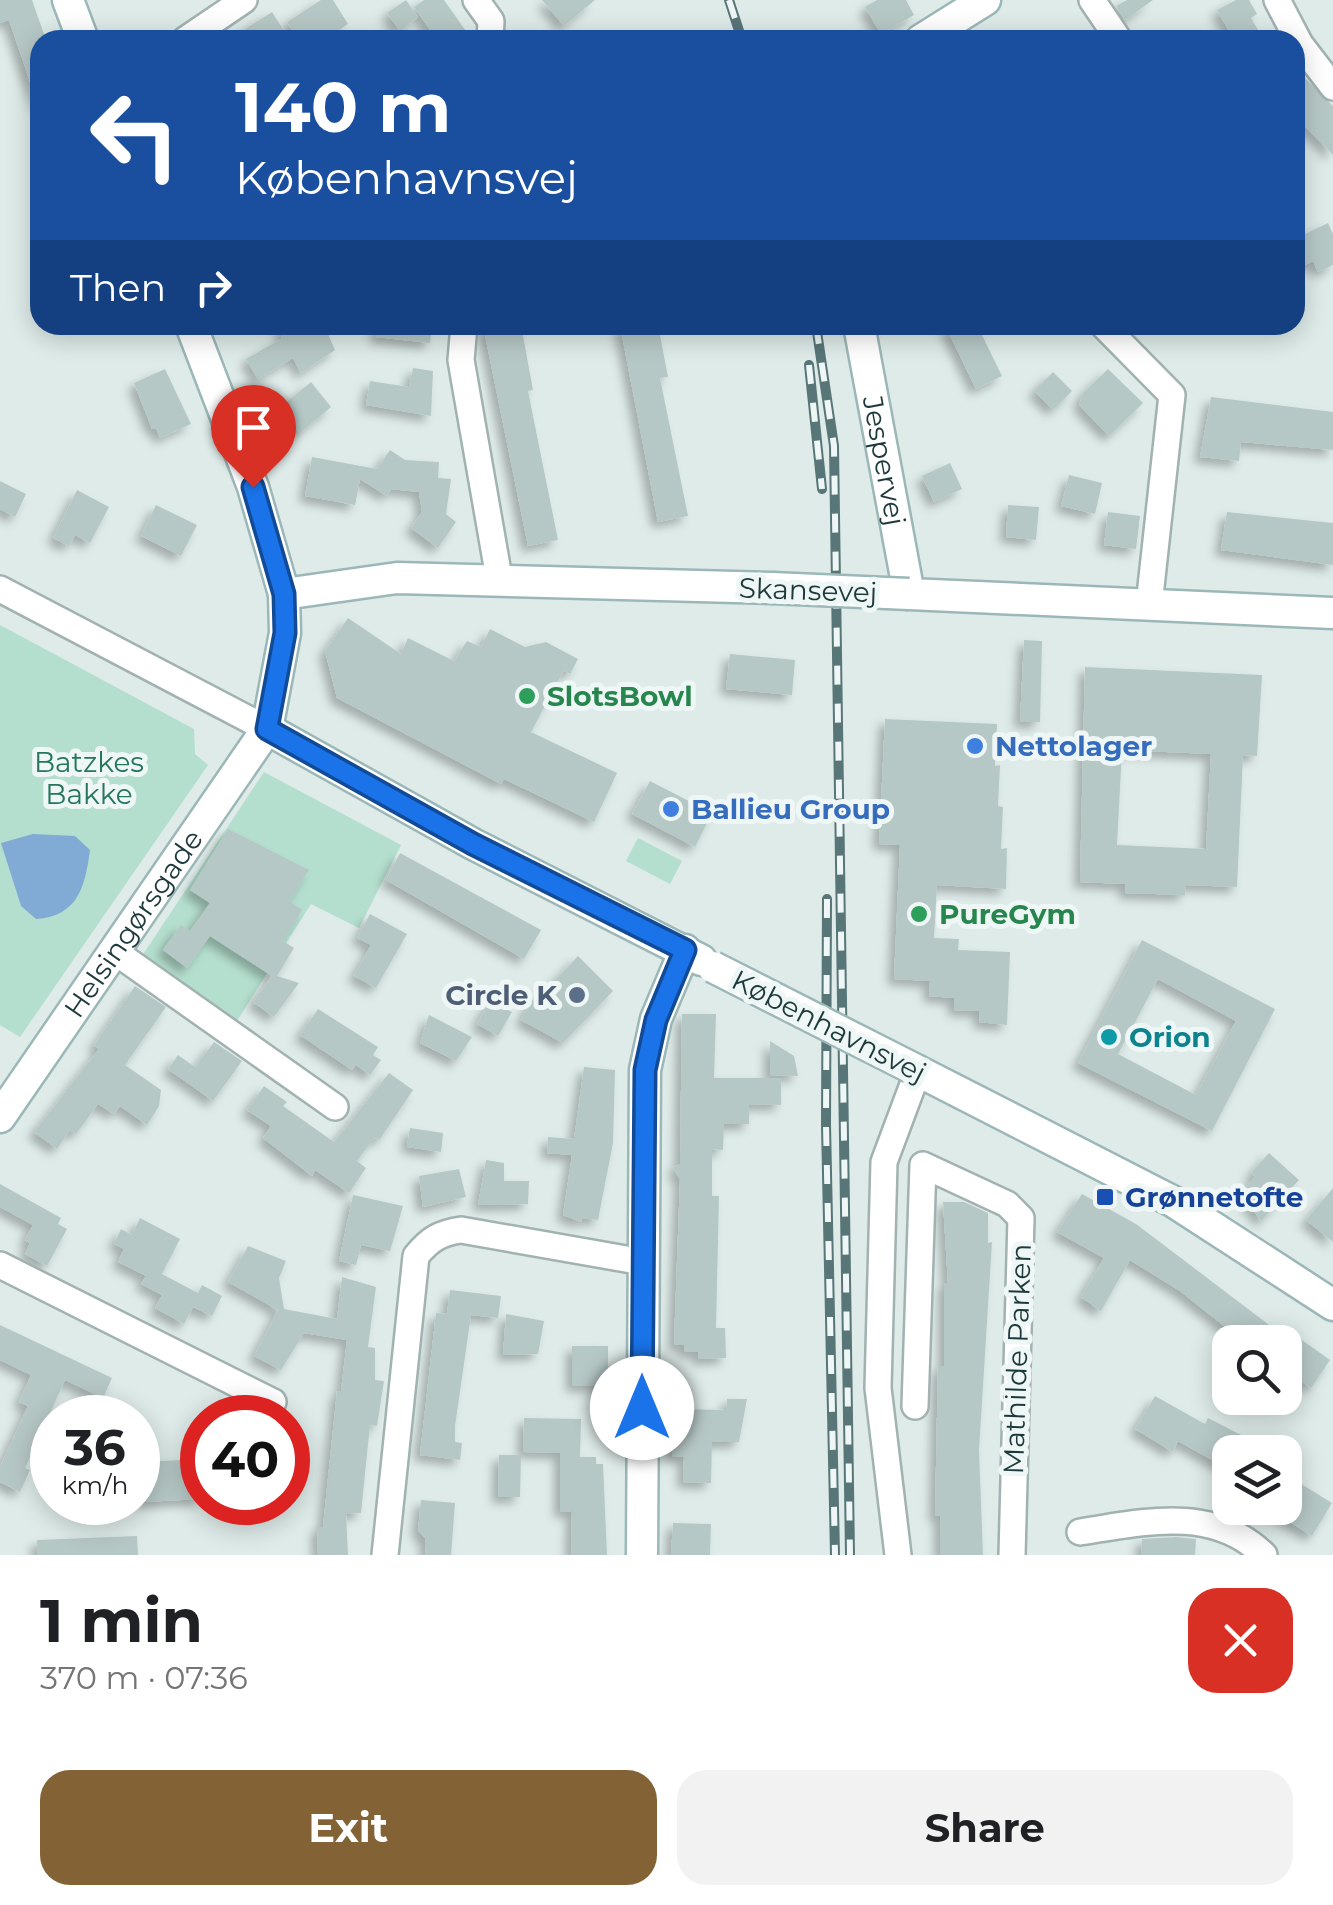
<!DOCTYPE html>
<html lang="en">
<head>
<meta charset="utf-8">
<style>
	:root { --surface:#fff; --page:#f2f2f2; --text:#202124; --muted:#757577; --accent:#836335 }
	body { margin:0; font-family:Montserrat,sans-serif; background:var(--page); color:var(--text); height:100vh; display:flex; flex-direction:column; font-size:38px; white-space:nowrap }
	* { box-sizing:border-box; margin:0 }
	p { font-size:32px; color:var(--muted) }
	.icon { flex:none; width:55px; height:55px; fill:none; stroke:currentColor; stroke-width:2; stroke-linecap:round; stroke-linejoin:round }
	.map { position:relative; height:1555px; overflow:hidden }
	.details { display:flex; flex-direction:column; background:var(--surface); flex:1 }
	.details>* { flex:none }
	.guide { position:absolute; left:30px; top:30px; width:1275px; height:305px; border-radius:30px; box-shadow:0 5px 25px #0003; background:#1a4fa0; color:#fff; overflow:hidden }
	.buttons { position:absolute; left:1212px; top:1325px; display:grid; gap:20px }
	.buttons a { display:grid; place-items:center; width:90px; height:90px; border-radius:20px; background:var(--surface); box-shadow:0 5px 25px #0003; font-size:50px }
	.speed { position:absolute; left:30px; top:1395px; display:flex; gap:20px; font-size:50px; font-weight:700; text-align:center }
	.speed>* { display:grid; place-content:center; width:130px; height:130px; border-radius:50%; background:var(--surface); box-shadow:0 5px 25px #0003; line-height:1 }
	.speed small { font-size:25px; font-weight:400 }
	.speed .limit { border:15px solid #d22; background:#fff; color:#111 }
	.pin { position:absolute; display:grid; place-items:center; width:85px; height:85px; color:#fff; margin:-102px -42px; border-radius:50% 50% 50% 0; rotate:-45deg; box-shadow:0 0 10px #0007 }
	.pin .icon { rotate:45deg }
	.me { position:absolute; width:110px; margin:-55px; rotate:0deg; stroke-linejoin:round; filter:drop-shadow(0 0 8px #0008) }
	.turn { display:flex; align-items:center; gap:35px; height:210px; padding:0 40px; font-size:45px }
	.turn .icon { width:130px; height:130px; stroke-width:2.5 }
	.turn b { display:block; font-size:70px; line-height:85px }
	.then { display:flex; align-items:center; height:95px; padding:0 40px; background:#0003; gap:20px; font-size:38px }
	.round { display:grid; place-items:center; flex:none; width:105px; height:105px; border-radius:30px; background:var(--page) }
	.headline { display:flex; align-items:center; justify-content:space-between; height:170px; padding:0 40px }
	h1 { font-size:60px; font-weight:700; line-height:75px }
	.primary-button { display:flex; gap:20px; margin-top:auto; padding:20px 40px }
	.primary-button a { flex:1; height:115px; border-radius:30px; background:var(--accent); color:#fff; font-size:40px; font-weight:700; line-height:115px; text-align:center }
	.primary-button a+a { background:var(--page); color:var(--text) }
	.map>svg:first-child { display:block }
</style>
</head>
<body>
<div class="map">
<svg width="1333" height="1555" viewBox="0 0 1333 1555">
	<defs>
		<filter id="shadow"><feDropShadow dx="-6" dy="6" stdDeviation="5" flood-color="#0004"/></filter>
	</defs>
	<rect width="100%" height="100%" fill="#deebe9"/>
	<g fill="#b4dece">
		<path d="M0,625l194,104 1,25 13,11 -188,272 -20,-12z"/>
		<path d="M264,772l137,73 -42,83 -48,-24 -76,120 -93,-68z"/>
		<path d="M638,838l44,23 -12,23 -44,-23z"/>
	</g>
	<path fill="#81abd5" d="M33,834l42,2 15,14c-5,37 -12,66 -54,69l-15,-13 -20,-63z"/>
	<g fill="#b6c8c6" fill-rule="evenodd" filter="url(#shadow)">
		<path d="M0,0h32l14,40h-6v71l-31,-91 -9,3z"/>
		<path d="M321,0h12l15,24 -24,16h-26l-11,-18z"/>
		<path d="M406,0l12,17 -18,14 -13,-18z"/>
		<path d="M424,0h20l24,34 -9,6h-22l-23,-33z"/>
		<path d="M542,0h53l-31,26z"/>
		<path d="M877,0h29l8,15 -33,19 -16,-27z"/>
		<path d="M1127,0h26l-28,20 -9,-14z"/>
		<path d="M1236,0h13l8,14 -6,4 13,22h-30l-17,-30z"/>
		<path d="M272,12l18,28h-38l-7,-11z"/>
		<path d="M1295,68l38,38v49l-38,-39z"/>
		<path d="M1328,223l5,11v31l-15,7 -5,-11 -18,9v-31z"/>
		<path d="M279,325h45l11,25 -34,23 -8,-15 -35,21 -12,-20 35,-20 2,-6z"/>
		<path d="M377,325h55l-2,18 -54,-6z"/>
		<path d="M483,325h38l12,65 -5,1 30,149 -30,6z"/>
		<path d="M620,325h38l10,52 -8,1 28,138 -30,6z"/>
		<path d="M945,325h32l25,51 -26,13z"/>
		<path d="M413,368l20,3 -2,45 -65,-11 4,-24 39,6z"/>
		<path d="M165,369l26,55 -31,14 -4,-10 -4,1 -18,-46z"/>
		<path d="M1108,369l35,34 -34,33 -30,-31 4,-12z"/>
		<path d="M1053,372l19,19 -19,19 -19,-19z"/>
		<path d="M311,382l20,25 -31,26 -21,-25z"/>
		<path d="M1211,397l122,15v38l-92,-8 -2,19 -39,-4z"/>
		<path d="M390,450l15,10 34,2 -1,16 13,1 -5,35 10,8 -18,26 -27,-20 11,-16 -3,-20 -28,-3 -4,7 -27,-17 -5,26 -50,-9 7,-39 65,12z"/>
		<path d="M950,463l12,26 -28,13 -12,-26z"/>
		<path d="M1069,475l33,8 -7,31 -34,-8z"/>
		<path d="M0,481l26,13 -11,23 -15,-8z"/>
		<path d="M77,490l32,17 -19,36 -15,-8 -6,11 -16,-8z"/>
		<path d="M156,505l41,20 -16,31 -40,-20z"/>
		<path d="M1008,505l31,2 -3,33 -30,-3z"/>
		<path d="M1108,512l32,4 -4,33 -32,-4z"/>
		<path d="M1227,512l106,11v42l-112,-15z"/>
		<path d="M348,618l53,36 7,-16 46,23 13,-20 14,6 9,-18 35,18 21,-5 32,17 -8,15 -6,-4 -33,62 86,41 -23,49 -90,-43 -3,5 -164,-86 -12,-47z"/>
		<path d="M1024,640l18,1 -2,81h-20z"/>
		<path d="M730,654l65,6 -3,35 -66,-6z"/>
		<path d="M1085,667l177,8 -5,81 -14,-1 -6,132 -51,-2 -1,10 -60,-2v-9l-45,-2zM1122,750l89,4 -5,95 -89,-4z"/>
		<path d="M885,719l112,5 -2,42 5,-1 -2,41 5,1 -2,42 6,-1 -1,41 -69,-4 -3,53 25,1 -1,11 52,2 -3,73 -28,-3 1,-11 -26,-1v-12l-25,-2 1,-15 -36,-2 6,-134 -21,-1z"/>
		<path d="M650,781l62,32 -17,34 -63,-33z"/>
		<path d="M228,829l81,41 -20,31 13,9 -19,31 11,7 -17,28 22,7 -25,34 -21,-15 19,-26 -62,-40 -23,32 -24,-18 18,-25 9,6 20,-28 -20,-13z"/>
		<path d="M400,853l141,77 -17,29 -138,-79z"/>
		<path d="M370,914l37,20 -31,54 -22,-12 17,-31 -14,-7z"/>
		<path d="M1142,940l133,69 -63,122 -134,-68zM1158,979l78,42 -40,74 -78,-41z"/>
		<path d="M578,956l35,35 -50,52 -42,-23 15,-27 4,3z"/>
		<path d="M135,986l31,21 -41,58 36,25 -2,16 -12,19 -27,-19 -6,8 -16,-10 -22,30 -6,-4 -13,19 -23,-17 65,-83 -5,-4z"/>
		<path d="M490,1000l22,12 -14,24 -21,-12z"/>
		<path d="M318,1009l60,38 -5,8 8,5 -11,15 -14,-10 -4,5 -52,-35z"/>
		<path d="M682,1014h34l-2,64h67v27l-32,-1v20h-25l-1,26 -11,-1v47h7l-3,132h9l1,30 -28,1v-7h-14v-7h-10l6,-166 -7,-11 7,-4z"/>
		<path d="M429,1015l43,22 -16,24 -36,-18z"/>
		<path d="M770,1041l24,15 4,20 -28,-1z"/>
		<path d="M214,1042l28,19 -29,40 -45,-32 10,-14 17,12z"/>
		<path d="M584,1067l31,3 -2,73 -15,77 -16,-2 -1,4 -18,-7 9,-60 -25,-2 1,-16 26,2z"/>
		<path d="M389,1073l24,17 -33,49 -6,-1 -17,23 9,7 -17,25 -34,-23 -3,6 -49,-38 8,-12 -24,-16 17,-24 23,16 -4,4 51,36z"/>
		<path d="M410,1128l33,5 -2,19 -34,-5z"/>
		<path d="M1269,1153l30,27 -38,41 -20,-28 14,-16 -4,-4z"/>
		<path d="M486,1160l18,3v18h25l-1,23 -50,1z"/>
		<path d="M459,1169l7,28 -43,10 -4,-31z"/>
		<path d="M0,1184l61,34 -3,6 9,5 -20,37 -22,-12 5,-11 -5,-3 8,-15 -33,-18z"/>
		<path d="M1333,1188v54l-27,-22z"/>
		<path d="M1082,1194l54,30 149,113v-9l45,32 -19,28 -26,-18v-28h-41l-64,-51 -50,-31 -29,51 -20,-14 23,-39 -47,-26z"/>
		<path d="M353,1195l50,11 -13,45 -29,-6 -5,20 -17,-4z"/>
		<path d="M943,1202h21l24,11v30l4,-1 -13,208 4,105h-43v-40l-5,1 3,-150h6v-83h4z"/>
		<path d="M140,1218l40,21 -18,35 36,19 4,-8 20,11 -10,20 -19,-9 -9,17 -29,-16 7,-13 -21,-11 5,-8 -28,-14 6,-13 -10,-5 7,-15 11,6z"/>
		<path d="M248,1246l38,15 -7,17 5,31 53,10 5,-42 34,10 -8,60 7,1v32l9,1 -7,45 -7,-1 -9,88 -15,1 2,41h-30l-1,-28h6l14,-136h4l6,-51 -43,-7 -23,37 -27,-14 24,-46 -50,-28z"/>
		<path d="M450,1290l51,6 -3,22 -27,-3 -16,111v16l7,1 -2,17 -40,-5 16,-142 11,1z"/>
		<path d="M506,1314l38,7 -6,33 -35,1z"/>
		<path d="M0,1325l112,53 -9,20 -38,-18 -40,88 5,2 -10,22 -20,-10v-15l28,-61 -9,-4 12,-27 -31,-15z"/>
		<path d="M572,1346h36v39l-36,1z"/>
		<path d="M1155,1396l50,28 3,-6 37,19 -8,15h-7v18l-52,-29 -5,11 -38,-23z"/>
		<path d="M727,1399h20l-8,43h-27l-1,41 -28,-1 1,-25h-12l1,-48 53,1z"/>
		<path d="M524,1418l57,1 -1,38h16v7h7l4,91h-36l1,-44 -12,1v-59l-37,-1z"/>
		<path d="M499,1455h22l-1,42h-22z"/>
		<path d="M202,1459v40l-60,3 -2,-40z"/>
		<path d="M1298,1482l34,21 -20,33 -35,-22z"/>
		<path d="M421,1500l34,3 -4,52h-25l-1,-17 -7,-7z"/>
		<path d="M673,1523l38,1 -1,31h-39z"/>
		<path d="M137,1536l1,19h-101v-15z"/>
		<path d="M1176,1537l20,2 -1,16h-54l1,-16z"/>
	</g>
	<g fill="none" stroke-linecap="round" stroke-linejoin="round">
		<defs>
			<g id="street">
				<path d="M476,0l15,21 -1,19"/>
				<path d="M1092,0l27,40"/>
				<path d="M1277,0l23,44 33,43"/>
				<path d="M185,40l59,-40"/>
				<path d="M464,325l-3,35 38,218"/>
				<path d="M1103,325l69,70 -23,210"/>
				<path d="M0,589l267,140"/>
				<path d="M114,951l221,156"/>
				<path d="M0,1265l273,137"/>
				<path d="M915,1406l8,-241 84,39 14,14 -9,337"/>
				<path d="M1080,1532c64,-10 133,-27 184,23"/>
				<path d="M385,1555l31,-299c14,-17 24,-23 45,-26l182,32"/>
				<path d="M898,1555l-20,-167 6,-226 34,-91"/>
			</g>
			<g id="secondary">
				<path d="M68,0l15,40"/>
				<path d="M921,40l64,-40"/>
				<path id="s1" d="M859,325l50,269 424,19"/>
				<path d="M284,594l113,-16 375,10"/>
				<path d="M267,729l206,115 228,116"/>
				<path d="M918,1071l256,131 159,103"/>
				<path id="s2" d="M0,1117l267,-388 18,-96 -1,-39 -31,-107 -62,-162"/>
				<path d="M642,1555l3,-485 11,-51 29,-69"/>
			</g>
		</defs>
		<use href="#street" stroke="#a1b2b1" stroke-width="30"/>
		<use href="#secondary" stroke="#9cb7b7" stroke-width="35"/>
		<use href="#street" stroke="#fff" stroke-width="25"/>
		<use href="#secondary" stroke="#fff" stroke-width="30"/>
		<defs>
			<g id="rail">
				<path d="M729,0l13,40"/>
				<path d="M816,325l18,121 16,1109"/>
				<path d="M809,365l13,124"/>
				<path d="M827,899l-1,226 9,430"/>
			</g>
		</defs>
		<use href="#rail" stroke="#587577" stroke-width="10"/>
		<use href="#rail" stroke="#eef7f6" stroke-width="6" stroke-dasharray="19" stroke-linecap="butt"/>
		<defs>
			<g id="secondary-bridge">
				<path d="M772,588l137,6"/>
				<path d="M713,967l205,104"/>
			</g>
		</defs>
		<use href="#secondary-bridge" stroke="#9cb7b7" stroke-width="35" stroke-linecap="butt"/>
		<use href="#secondary-bridge" stroke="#fff" stroke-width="30"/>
	</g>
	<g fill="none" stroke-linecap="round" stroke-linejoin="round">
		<defs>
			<path id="route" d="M253,487l31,107 1,39 -18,96 206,115 212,106 -29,70 -11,50 -3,338"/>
		</defs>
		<use href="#route" stroke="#114b97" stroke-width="25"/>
		<use href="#route" stroke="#1a73e8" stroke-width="18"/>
	</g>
	<g fill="#2e9e5b" stroke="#eef7f6" stroke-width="4">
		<circle cx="527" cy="696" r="10"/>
		<circle cx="919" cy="914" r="10"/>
	</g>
	<g fill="#3f7fe0" stroke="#eef7f6" stroke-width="4">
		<circle cx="975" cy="746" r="10"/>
		<circle cx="671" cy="809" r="10"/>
	</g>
	<circle fill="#5c6f8a" stroke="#eef7f6" stroke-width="4" cx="577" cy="995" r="10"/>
	<circle fill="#0f9aa8" stroke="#eef7f6" stroke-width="4" cx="1109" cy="1037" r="10"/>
	<rect fill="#1a4fb4" stroke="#eef7f6" stroke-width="4" x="1095" y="1187" width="20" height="20" rx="5"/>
	<g text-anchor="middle" stroke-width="10" stroke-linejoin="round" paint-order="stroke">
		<g font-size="28" fill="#1e393b" stroke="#eef7f6">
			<text dy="10" stroke="none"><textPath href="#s1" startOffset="138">Jespervej</textPath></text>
			<text transform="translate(808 590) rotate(2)" y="10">Skansevej</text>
			<text dy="10" stroke="none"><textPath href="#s2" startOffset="235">Helsingørsgade</textPath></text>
			<text transform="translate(829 1026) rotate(27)" y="10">Københavnsvej</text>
			<text transform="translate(1017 1359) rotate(-88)" y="10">Mathilde Parken</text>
		</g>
		<g font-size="28" font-weight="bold" fill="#27864d" stroke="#eef7f6" text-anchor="start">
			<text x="547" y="706">SlotsBowl</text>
			<text x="939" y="924">PureGym</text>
		</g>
		<g font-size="28" font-weight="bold" fill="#366cbe" stroke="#eef7f6" text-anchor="start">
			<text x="995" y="756">Nettolager</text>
			<text x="691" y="819">Ballieu Group</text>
		</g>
		<g font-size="28" fill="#26755f" stroke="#eef7f6">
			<text x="89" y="772">Batzkes<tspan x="89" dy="32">Bakke</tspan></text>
		</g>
		<g font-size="28" font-weight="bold" fill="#4e5e75" stroke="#eef7f6" text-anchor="end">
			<text x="557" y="1005">Circle K</text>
		</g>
		<g font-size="28" font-weight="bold" fill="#0d838f" stroke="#eef7f6" text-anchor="start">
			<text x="1129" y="1047">Orion</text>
		</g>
		<g font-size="28" font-weight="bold" fill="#164399" stroke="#eef7f6" text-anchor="start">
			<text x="1125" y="1207">Grønnetofte</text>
		</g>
	</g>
</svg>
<div class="buttons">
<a><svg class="icon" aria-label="search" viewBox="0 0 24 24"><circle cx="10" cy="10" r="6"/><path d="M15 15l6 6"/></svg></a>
<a><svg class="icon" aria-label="layers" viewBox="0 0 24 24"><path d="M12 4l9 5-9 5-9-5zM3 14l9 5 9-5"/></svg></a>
</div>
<div class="speed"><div>36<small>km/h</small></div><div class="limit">40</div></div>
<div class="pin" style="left:253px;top:487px;background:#d93025"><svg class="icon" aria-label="arrive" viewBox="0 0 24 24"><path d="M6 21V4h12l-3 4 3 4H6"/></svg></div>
<svg class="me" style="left:642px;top:1408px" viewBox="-20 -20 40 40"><circle r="19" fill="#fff"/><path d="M0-13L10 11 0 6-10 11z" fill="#1a73e8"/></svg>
<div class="guide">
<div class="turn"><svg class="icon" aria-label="left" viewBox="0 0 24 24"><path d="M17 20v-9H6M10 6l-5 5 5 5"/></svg><div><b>140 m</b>Københavnsvej</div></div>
<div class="then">Then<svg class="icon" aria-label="right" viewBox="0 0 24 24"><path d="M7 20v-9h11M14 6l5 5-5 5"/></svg></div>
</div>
</div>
<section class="details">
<div class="headline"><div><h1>1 min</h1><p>370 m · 07:36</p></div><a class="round" style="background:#d93025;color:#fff"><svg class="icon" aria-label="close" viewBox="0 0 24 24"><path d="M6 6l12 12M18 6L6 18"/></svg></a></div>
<div class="primary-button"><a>Exit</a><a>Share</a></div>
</section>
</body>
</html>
